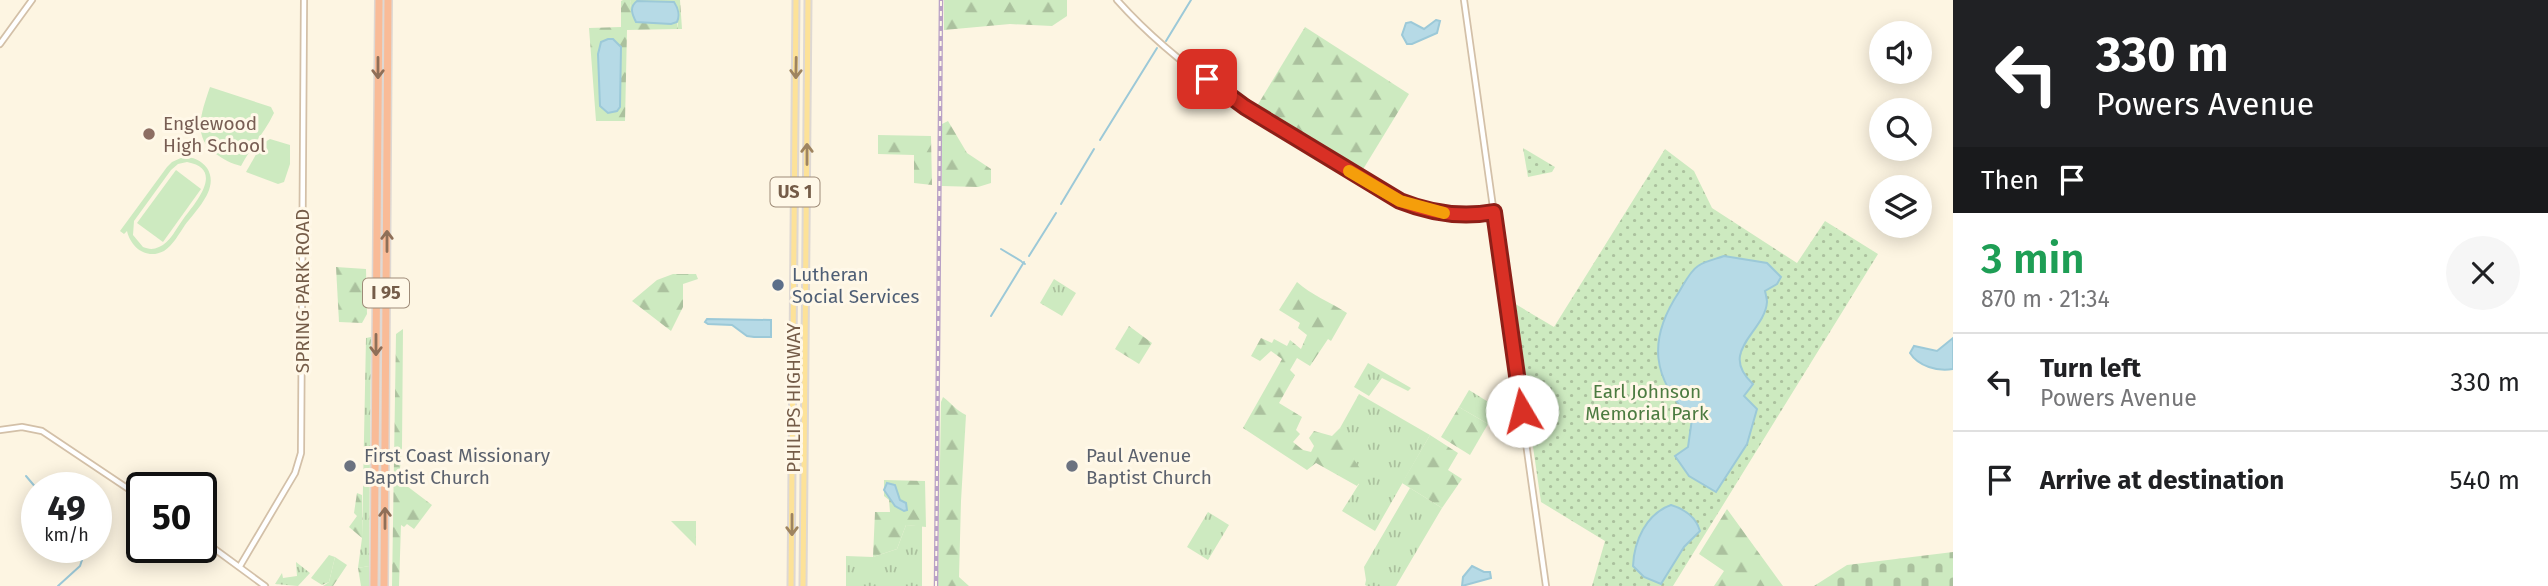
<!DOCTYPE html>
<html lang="en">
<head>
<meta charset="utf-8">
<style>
	:root { --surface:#fff; --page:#f6f6f6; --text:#202124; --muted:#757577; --line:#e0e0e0 }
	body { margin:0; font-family:"Fira Sans",sans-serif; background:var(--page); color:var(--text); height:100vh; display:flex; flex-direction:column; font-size:26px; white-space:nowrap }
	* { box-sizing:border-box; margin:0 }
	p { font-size:23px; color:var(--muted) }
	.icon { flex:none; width:38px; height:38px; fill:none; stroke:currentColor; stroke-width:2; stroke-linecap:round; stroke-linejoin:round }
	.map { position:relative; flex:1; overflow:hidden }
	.sheet { display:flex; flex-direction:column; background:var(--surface); width:595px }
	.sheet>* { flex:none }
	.banner { background:#202124; color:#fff; overflow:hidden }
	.buttons { position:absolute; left:1869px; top:21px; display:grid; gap:14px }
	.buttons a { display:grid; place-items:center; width:63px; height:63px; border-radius:50%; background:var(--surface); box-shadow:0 4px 18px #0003; font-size:35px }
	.speed { position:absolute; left:21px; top:472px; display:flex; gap:14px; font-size:35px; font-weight:700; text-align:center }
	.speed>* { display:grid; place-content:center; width:91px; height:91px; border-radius:50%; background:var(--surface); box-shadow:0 4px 18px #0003; line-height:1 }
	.speed small { font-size:18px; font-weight:400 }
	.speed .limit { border:4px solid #111; border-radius:10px; background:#fff; color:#111 }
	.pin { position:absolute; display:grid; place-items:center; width:60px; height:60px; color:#fff; margin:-30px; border-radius:14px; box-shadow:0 4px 10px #0006 }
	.me { position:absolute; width:77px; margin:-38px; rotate:352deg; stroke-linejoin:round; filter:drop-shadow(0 0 5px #0008) }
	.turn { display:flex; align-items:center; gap:24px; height:147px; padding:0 28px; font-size:32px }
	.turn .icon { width:91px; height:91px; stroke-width:2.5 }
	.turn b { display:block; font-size:49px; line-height:60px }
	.then { display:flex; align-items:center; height:66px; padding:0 28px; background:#0003; gap:14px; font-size:26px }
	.round { display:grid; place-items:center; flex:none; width:74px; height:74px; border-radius:37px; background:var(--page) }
	.overview { display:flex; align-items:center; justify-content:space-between; height:119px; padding:0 28px }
	h1 { font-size:42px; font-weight:600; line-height:52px; color:#1e9e55 }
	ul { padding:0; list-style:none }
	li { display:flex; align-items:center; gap:21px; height:98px; padding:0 28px; border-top:2px solid var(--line) }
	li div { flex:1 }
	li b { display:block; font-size:26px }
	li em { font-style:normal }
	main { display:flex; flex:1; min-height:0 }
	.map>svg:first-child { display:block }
</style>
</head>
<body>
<main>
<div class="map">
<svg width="1953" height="586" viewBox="0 0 1953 586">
	<defs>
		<pattern id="grass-tufts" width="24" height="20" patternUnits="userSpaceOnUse" patternTransform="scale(1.75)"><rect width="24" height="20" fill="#cdeac0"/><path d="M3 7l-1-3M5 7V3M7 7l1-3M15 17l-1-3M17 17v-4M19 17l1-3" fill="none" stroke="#abc19e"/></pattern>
		<pattern id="forest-firs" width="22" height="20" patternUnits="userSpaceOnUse" patternTransform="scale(1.75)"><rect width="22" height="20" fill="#cdeac0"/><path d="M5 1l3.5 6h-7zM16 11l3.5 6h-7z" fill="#abc19e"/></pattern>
		<pattern id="cemetery-stones" width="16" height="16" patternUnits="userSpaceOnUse" patternTransform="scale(1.75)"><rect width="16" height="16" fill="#cdeac0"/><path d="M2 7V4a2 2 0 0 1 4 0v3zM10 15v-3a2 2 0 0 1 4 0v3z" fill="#abc19e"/></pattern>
		<pattern id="park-dots" width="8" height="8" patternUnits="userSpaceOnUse" patternTransform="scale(1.75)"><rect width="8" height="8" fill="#cdeac0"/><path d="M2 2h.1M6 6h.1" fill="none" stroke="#abc19e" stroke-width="1.8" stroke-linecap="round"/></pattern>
	</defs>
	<rect width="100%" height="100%" fill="#fdf5e2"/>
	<g fill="url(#grass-tufts)">
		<path d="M631,0h49l2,29h-4l-1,-23 -3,-4 -41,2 -1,9 -2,-10z"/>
		<path d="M1054,279l22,14 -14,23 -22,-13z"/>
		<path d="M371,337l-2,229 -11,2 4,-30 4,-200z"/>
		<path d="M1368,363l43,25 -3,3 -26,-13 -13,18 -15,-9z"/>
		<path d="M1469,390l29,18 17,-1 4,35 -60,-35z"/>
		<path d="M1359,394l71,41 -55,96 -33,-20 17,-27 -3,-2 -3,-24 -13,-30z"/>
		<path d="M1410,488l32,20 -46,78h-29l-2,-1 1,-5 -2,-13z"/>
		<path d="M1208,512l21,13 -21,35 -21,-13z"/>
		<path d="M906,525l16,1v60h-76v-30l27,1 24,-8z"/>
		<path d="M329,555l6,2 -6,25 -7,3 -11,-7z"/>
		<path d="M296,562l14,11 -12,13 -23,-2 7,-11 1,5 14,-2z"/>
	</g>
	<g fill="url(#forest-firs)">
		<path d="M623,0h8l-1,3 2,10 39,11 6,-2 1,7 -51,1 -2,91h-29l-7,-93 32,-1v-26z"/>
		<path d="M944,0h123v16l-15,10 -42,-2 -66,6z"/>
		<path d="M1305,27l104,67 -47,77 -105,-65z"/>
		<path d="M948,121l19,32 24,16v14l-13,4 -36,-1v-62z"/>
		<path d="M878,135l53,1 1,49 -18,-2v-28l-36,-1z"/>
		<path d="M336,267l30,2 1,45 -5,9 -23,-1z"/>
		<path d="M673,274h23l2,5 -15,5v23l-12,24 -39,-30 25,-21z"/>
		<path d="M1297,282c14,13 33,20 50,31l-16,28 -3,-2 -18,27 -13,-8 -7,12 5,5 -16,28 23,14 -6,13 4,4 -7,8 10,8 8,2 3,-6 -5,-8 5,-7 18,5 8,-8 8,7 8,18 -3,5 8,12 -5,11 3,2 -2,3 -41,-23 -9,7 -64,-42 39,-69 -11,-8 -11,10 -9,-5 10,-18 11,5 2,-4 13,7 3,-6 11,9 6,-14 -9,-7 2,-5 -21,-13z"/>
		<path d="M1129,326l23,17 -13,21 -24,-15z"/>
		<path d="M403,329l-1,118 -3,33 33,25 -18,24 -7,-5 -3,3 -3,-2 -2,61h-7l4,-252z"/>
		<path d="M943,397c8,6 14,14 23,18l-5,86 -2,76 10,9h-31l3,-184z"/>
		<path d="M1459,407l29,17 -18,31 -29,-18z"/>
		<path d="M1430,435l28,18 -10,17 14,9 -20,29 -40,-25z"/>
		<path d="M884,480l41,1 1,46 -20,-2 -9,24 -24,8 2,-45h15l-1,-12 -5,-4z"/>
		<path d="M357,493l5,2v43l-13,-11 8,-11 -3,-3z"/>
		<path d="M1727,509l56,77h-69l10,-15 -25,-17z"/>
		<path d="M671,521h25v25z"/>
		<path d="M335,557l12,8 -14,21h-10l6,-4z"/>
		<path d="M369,566v20h-8l-3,-18z"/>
	</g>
	<path fill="url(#cemetery-stones)" d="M1953,552v34h-139l33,-21z"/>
	<g fill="url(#park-dots)">
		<path d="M1523,148l32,19 -3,5 -24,5z"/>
		<path d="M1665,149l29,22 18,37 85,55 28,-42 53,33 -205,332h-81l13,-45 -64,-39 -29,-200 42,25z"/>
	</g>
	<g fill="#cdeac0" fill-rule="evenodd">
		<path d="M210,87l61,20 3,6c-9,19 -23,34 -33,53 -9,-2 -18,-7 -25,-12 -25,-17 -14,-43 -6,-67z"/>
		<path d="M270,139l20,6v19l-6,18 -6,2 -32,-12 16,-28z"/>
		<path d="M183,157c10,0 18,3 24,11 13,20 -11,42 -22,57 -6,9 -12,20 -21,26 -17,9 -33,-3 -37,-20l-3,3 -4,-3 47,-64 5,-5zM187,162c38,7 9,40 -3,56 -7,9 -14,25 -25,29 -6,3 -11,2 -16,0l-10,-12 1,-14 37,-51 7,-6z"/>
		<path d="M176,170l25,19 -38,53 -26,-19z"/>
	</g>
	<g fill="#b6dae6" stroke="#9cc9d8" stroke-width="2">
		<path d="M637,1l37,1c4,6 6,14 3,20l-6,2 -35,-2c-4,-8 -7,-15 1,-21z"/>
		<path d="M1436,20l4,1 -3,12 -25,11h-5l-5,-9 4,-12 5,-1 13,7z"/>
		<path d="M608,39h5l8,8 -1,60 -3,4 -9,2 -8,-7 -2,-52 3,-12z"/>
		<path d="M1724,256l43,7 14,14 -4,7 -12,7c1,4 2,8 2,11 -2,30 -50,49 -14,82l-9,12 13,13 -10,35 -31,48 -27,-16 -14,-20 13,-9 4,-28c-40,-40 -45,-79 -13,-127 5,-8 11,-21 19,-26 7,-5 18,-7 26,-10z"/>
		<path d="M707,319l64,1v17h-17l-7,-1 -15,-11 -24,-1 -3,-2z"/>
		<path d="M1953,338v31c-15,3 -35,-3 -43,-16l4,-7 23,5z"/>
		<path d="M887,483l8,2 5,15 6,3 1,7 -3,1 -9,-5 -11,-16z"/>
		<path d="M1671,505c13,4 25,12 29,26l-16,16 -23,37 -17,-7 -11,-11c1,-25 13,-52 38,-61z"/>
		<path d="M1472,566l12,6h6l1,6 -29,8 1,-9z"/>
	</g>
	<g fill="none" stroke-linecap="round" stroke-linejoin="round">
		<g stroke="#9cc9d8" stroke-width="2">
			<path d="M1166,41l25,-41"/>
			<path d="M1100,140l57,-92"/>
			<path d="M1061,204l33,-55"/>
			<path d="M1001,249l20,12"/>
			<path d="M1029,256l27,-43"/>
			<path d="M1022,262l3,2"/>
			<path d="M991,316l33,-54"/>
			<path d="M26,476l11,13"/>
			<path d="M58,586l22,-20 6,-18"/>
		</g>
		<defs>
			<g id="secondary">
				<path d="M1117,0c73,82 173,135 266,192 35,19 71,27 111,20"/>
				<path d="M1464,0l82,586"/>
				<path d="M0,44l32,-44"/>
				<path d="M0,430l22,-3 20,4 100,67"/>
				<path d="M201,539l64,47"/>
				<path d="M240,566l55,-93 6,-20 3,-453"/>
			</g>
			<g id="primary">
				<path d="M791,586l5,-586"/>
				<path d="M803,586l5,-586"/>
			</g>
			<g id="highway">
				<path d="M374,586l5,-586"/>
				<path d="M384,586l4,-586"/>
			</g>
		</defs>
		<use href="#secondary" stroke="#d3c0a8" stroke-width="8"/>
		<use href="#primary" stroke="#ded8d3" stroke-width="9"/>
		<use href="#highway" stroke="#ded8d3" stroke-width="10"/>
		<use href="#secondary" stroke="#fff" stroke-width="4.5"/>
		<use href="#primary" stroke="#fde298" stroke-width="5"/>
		<use href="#highway" stroke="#f9bb97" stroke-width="7"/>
		<defs>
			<path id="rail" d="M936,586l5,-586"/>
		</defs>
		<use href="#rail" stroke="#b9a1c6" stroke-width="4.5"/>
		<use href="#rail" stroke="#fff8e8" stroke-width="2" stroke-dasharray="5" stroke-linecap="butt"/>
	</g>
	<defs><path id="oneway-shaft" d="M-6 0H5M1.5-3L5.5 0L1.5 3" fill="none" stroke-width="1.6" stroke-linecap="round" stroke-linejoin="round" transform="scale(1.75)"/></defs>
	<g stroke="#8f6f58">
		<use href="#oneway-shaft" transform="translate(378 68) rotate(90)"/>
		<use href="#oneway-shaft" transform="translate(387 241) rotate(-90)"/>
		<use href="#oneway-shaft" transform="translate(376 345) rotate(90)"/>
		<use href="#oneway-shaft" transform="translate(385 518) rotate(-90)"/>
	</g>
	<g stroke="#9e8460">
		<use href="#oneway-shaft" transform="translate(796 68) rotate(91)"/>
		<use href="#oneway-shaft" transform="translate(807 154) rotate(-90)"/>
		<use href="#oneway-shaft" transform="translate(792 525) rotate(90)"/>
	</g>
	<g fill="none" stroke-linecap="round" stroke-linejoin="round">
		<defs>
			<path id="route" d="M1207,79l38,28 155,94c30,12 62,17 94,11l28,199"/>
		</defs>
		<use href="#route" stroke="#8d1f18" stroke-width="18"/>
		<use href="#route" stroke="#d93025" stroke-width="12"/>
		<path stroke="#f59e0b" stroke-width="12" d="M1349,171l51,30 44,12"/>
	</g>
	<circle fill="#8d6e63" stroke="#fff8e8" stroke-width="2.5" cx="149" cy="134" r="7"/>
	<circle fill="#5c6f8a" stroke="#fff8e8" stroke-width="2.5" cx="778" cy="285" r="7"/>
	<g fill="#6b7280" stroke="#fff8e8" stroke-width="2.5">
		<circle cx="350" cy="466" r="7"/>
		<circle cx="1072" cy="466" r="7"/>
	</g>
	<g text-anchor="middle" stroke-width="6" stroke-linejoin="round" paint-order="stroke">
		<g fill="#fff8e8" stroke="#9e8b78" stroke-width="2">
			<rect x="770.5" y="177.5" width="49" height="29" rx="5"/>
			<rect x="363" y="278.5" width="46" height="29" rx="5"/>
		</g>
		<g font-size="18" font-weight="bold" fill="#755c48">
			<text x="795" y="198">US 1</text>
			<text x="386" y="299">I 95</text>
		</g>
		<g font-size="19" fill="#785e54" stroke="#fff8e8" text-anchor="start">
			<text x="163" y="130">Englewood<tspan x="163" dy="22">High School</tspan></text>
		</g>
		<g font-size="19" fill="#4e5e75" stroke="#fff8e8" text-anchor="start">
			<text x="792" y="281">Lutheran<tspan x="792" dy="22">Social Services</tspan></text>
		</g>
		<g font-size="19" fill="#755c48" stroke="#fff8e8">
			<text transform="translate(302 291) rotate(-90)" y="7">SPRING PARK ROAD</text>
			<text transform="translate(793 398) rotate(-90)" y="7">PHILIPS HIGHWAY</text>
		</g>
		<g font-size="19" fill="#4b7b40" stroke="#fff8e8">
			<text x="1647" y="398">Earl Johnson<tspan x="1647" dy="22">Memorial Park</tspan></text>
		</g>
		<g font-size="19" fill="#5b616d" stroke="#fff8e8" text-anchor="start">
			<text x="364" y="462">First Coast Missionary<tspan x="364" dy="22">Baptist Church</tspan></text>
			<text x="1086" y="462">Paul Avenue<tspan x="1086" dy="22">Baptist Church</tspan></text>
		</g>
	</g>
</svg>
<div class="buttons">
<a><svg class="icon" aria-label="sound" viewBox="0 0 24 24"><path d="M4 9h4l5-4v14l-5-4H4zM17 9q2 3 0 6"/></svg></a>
<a><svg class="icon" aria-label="search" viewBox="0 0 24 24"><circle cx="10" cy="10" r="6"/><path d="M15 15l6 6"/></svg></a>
<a><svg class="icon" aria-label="layers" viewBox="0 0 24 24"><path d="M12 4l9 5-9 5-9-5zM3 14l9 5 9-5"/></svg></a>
</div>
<div class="speed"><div>49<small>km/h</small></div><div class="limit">50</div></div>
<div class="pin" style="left:1207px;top:79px;background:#d93025"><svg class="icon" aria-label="arrive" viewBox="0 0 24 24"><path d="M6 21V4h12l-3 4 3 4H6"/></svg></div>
<svg class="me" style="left:1522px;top:411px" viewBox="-20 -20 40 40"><circle r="19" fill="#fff"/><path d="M0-13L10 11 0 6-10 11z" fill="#d93025"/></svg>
</div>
<section class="sheet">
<div class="banner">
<div class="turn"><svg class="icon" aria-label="left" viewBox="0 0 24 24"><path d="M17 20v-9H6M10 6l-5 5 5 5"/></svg><div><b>330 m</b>Powers Avenue</div></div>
<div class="then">Then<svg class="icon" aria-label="arrive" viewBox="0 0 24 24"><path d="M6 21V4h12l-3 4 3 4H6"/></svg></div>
</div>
<div class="overview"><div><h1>3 min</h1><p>870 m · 21:34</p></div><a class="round"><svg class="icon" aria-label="close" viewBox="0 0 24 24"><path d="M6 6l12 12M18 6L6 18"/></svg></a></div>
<ul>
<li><svg class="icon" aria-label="left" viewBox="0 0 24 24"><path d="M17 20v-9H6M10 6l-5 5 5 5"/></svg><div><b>Turn left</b><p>Powers Avenue</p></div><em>330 m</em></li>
<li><svg class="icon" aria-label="arrive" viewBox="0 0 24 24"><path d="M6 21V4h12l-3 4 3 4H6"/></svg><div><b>Arrive at destination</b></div><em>540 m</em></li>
</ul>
</section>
</main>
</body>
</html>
